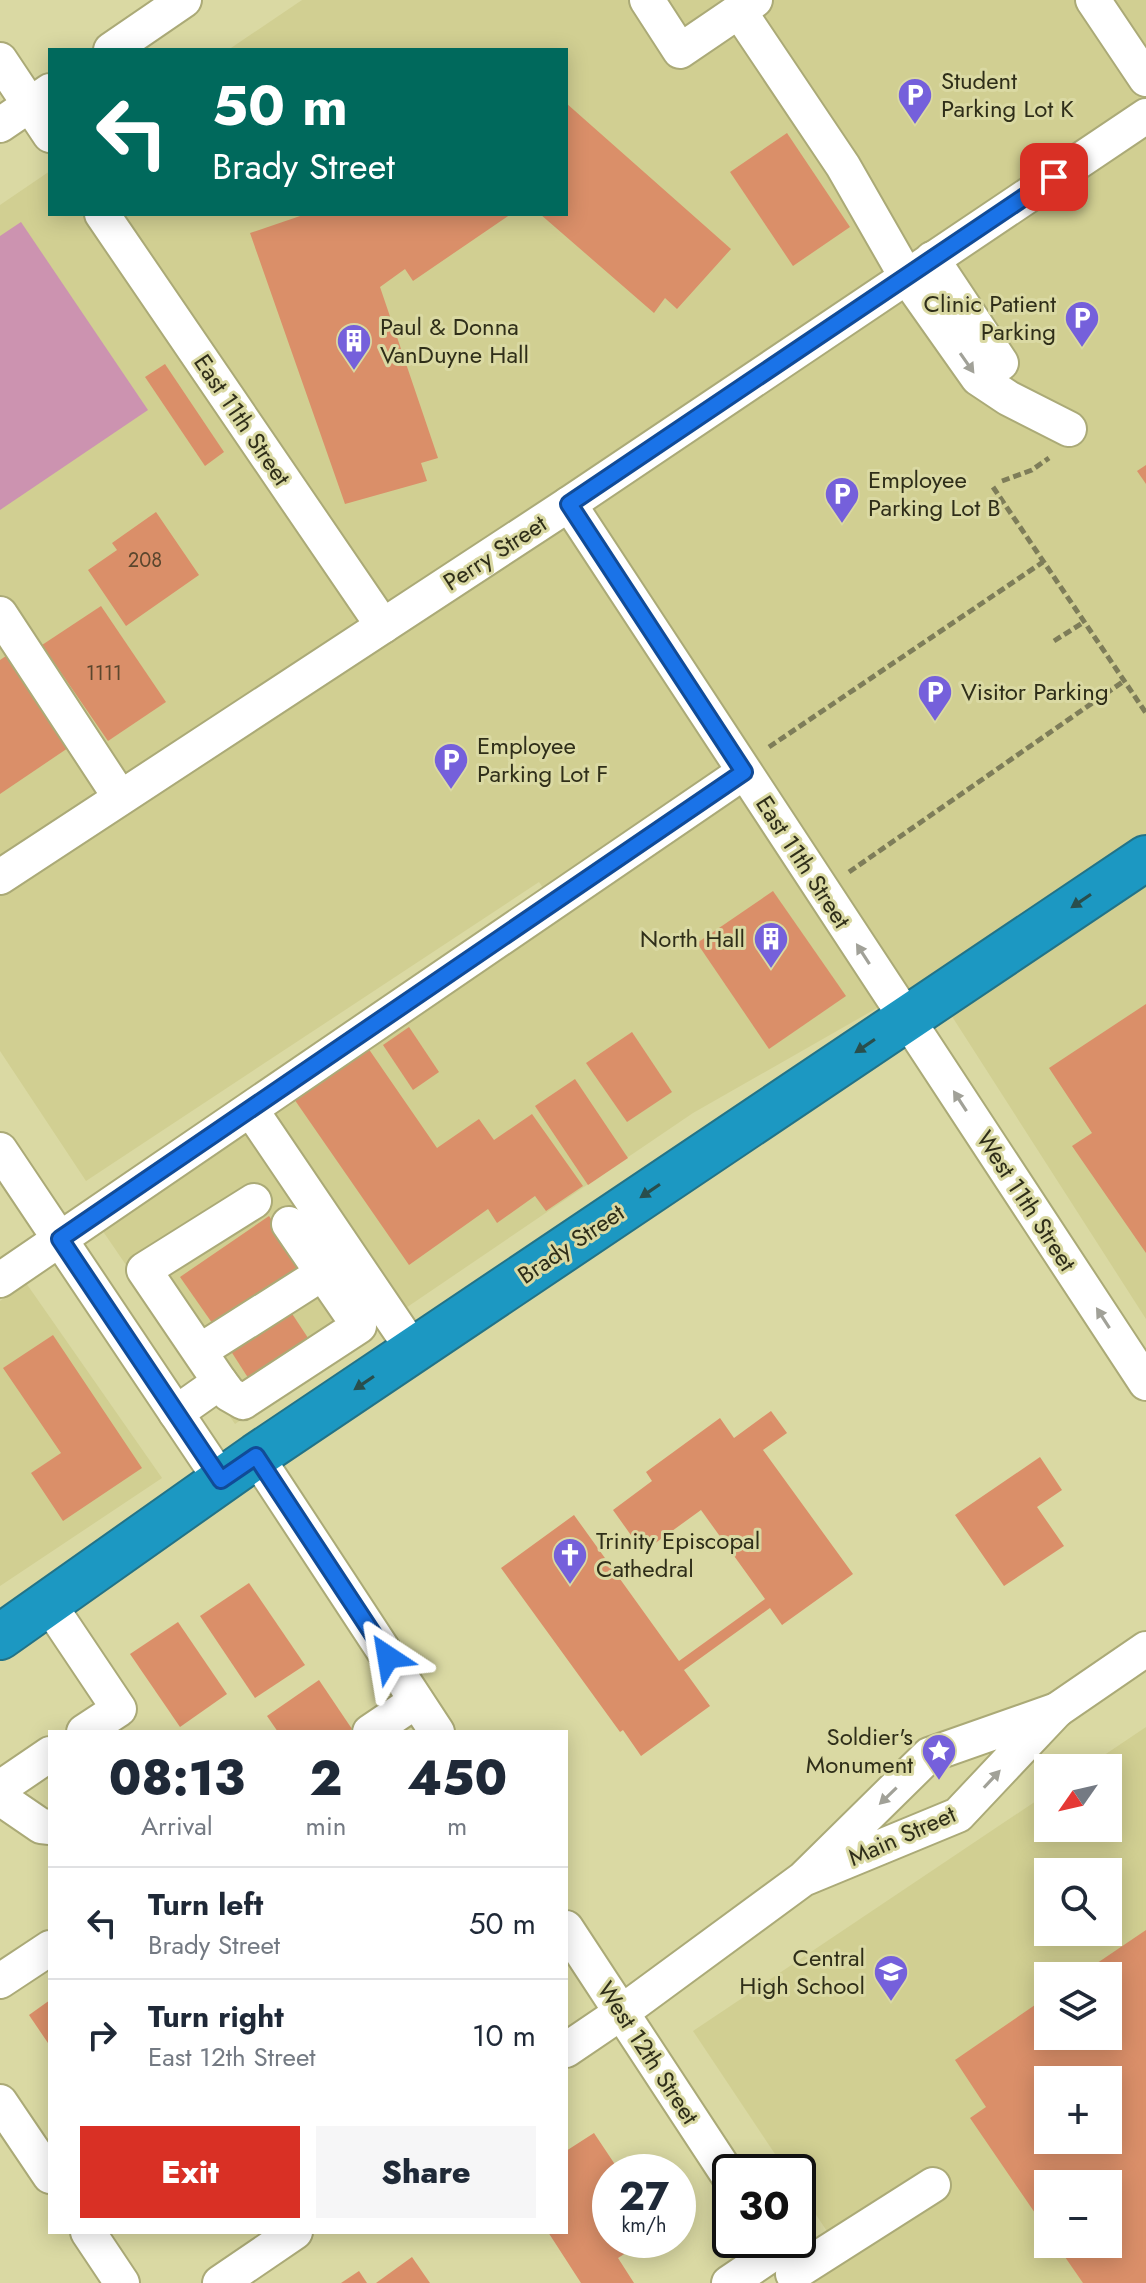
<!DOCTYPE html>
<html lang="en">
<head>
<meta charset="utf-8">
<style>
	:root { --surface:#fff; --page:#f6f6f7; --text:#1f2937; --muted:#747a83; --line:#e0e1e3; --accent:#d93025 }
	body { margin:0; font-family:Jost,sans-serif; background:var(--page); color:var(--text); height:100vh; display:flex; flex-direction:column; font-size:30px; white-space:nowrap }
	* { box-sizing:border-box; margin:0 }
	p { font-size:26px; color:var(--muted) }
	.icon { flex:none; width:44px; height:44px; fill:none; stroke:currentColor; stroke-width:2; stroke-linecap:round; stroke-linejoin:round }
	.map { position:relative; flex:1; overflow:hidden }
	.side { position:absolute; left:48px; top:1730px; width:520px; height:504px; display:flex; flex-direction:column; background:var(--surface); border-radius:0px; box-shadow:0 4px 20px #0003 }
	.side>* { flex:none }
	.guide { position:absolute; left:48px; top:48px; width:520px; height:168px; border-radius:0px; box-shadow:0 4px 20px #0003; background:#00695c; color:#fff; overflow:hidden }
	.needle { width:52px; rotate:236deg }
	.tools { position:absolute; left:1034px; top:1754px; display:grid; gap:16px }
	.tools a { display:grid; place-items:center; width:88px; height:88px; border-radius:0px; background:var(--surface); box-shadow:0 4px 20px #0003; font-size:40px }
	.speed { position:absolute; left:592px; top:2154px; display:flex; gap:16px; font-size:40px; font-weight:700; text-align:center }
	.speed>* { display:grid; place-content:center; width:104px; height:104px; border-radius:50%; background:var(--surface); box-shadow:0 4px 20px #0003; line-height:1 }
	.speed small { font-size:20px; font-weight:400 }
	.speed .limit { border:4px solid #111; border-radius:12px; background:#fff; color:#111 }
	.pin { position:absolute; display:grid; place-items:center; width:68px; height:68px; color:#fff; margin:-34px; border-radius:16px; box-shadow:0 4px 12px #0006 }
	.me { position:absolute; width:88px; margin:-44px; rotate:327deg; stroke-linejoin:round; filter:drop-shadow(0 0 6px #0008) }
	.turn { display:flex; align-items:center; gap:28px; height:168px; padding:0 32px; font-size:36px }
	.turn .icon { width:104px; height:104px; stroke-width:2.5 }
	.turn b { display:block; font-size:56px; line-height:68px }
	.eta { display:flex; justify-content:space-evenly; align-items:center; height:136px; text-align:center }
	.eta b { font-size:48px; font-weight:800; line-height:56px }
	.action { display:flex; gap:16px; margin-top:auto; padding:16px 32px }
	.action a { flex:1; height:92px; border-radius:0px; background:var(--accent); color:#fff; font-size:32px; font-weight:800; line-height:92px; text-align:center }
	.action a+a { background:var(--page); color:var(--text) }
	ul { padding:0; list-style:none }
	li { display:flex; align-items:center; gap:24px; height:112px; padding:0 32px; border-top:2px solid var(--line) }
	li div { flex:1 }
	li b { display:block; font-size:30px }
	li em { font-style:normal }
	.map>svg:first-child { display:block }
</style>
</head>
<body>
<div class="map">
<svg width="1146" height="2283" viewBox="0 0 1146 2283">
	<rect width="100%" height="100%" fill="#dad9a3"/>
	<g fill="#d1cf92" fill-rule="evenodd">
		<path d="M302,0h844v1319l-218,-340 -235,134 -458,311 -135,-197 460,-314 -21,-31 -453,299 -86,-130v-846l50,-34v43h516v-164h-338z"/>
		<path d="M26,1283l136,195 -162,108v-285z"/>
		<path d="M1146,1727v556h-345l42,-28 -45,-67v-16h-11l-94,-141 355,-238v35h60v-60h-23zM1048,1872h60v60h-60zM1048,1976h60v60h-60zM1048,2080h60v60h-60zM1048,2184h60v60h-60z"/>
	</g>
	<path fill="#cc93b0" d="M21,222l127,188 -148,100v-274z"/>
	<g fill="#da8f69" fill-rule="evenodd">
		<path d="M566,103l165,146 -54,60 -12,-11 -11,15 -114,-99h26z"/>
		<path d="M787,133l63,94 -57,39 -63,-94z"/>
		<path d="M306,214h205l-98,67 -8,-12 -25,18 58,171 -17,5 6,18 -82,23 -95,-271z"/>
		<path d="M165,364l59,88 -19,14 -60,-89z"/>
		<path d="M1146,465v19l-9,-13z"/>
		<path d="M156,512l43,63 -73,51 -38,-56 29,-20 -5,-7z"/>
		<path d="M101,606l65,96 -58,39 -66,-96z"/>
		<path d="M6,656l62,92 -68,46v-134z"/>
		<path d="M773,891l73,105 -77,53 -72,-106z"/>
		<path d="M1146,1004v249l-74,-107 20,-13 -43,-65z"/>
		<path d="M409,1027l30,45 -26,18 -30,-45z"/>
		<path d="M632,1032l40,60 -45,30 -41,-59z"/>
		<path d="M366,1045l71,103 42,-29 15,21 38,-26 51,72 -37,25 -11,-15 -38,27 -9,-14 -79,56 -117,-169z"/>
		<path d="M575,1079l53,79 -40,27 -53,-79z"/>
		<path d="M269,1216l36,53 -88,61 -37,-53z"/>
		<path d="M287,1306l25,38 -60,40 -25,-39z"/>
		<path d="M53,1335l89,133 -79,53 -32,-48 30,-20 -58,-85z"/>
		<path d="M771,1411l16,22 -24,17 90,124 -71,51 -12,-17 -86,62 26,36 -69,50 -18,-26 -3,2 -119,-164 73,-53 105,146 86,-62 -64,-89 -58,42 -30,-42 39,-29 -6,-9 74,-54 14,20z"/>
		<path d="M1040,1457l22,33 -25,17 27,39 -60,40 -49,-71z"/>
		<path d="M249,1583l56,82 -50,33 -55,-82z"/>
		<path d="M178,1622l49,72 -47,33 -50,-73z"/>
		<path d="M319,1680l33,49 -5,3h-69l-11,-16z"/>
		<path d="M1146,1930v353h-63l-27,-39h52v-60h-60v48l-78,-114 16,-11 -31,-47 93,-64v40h60v-60h-30zM1048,2080h60v60h-60z"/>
		<path d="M50,2000v46l-21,-31z"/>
		<path d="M594,2133l26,39h-10v68h27l3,4 -22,14 16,25h-53l-33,-51h18v-81z"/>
		<path d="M412,2257l18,26h-54z"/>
		<path d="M359,2271l8,12h-26z"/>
	</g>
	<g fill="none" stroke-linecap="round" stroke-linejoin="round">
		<defs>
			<g id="minor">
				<path d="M647,0l33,51 75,-51"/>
				<path d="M1093,0l53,79"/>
				<path d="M739,11l104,155 63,110 72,102 30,20 61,31"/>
				<path d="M111,50l73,-50"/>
				<path d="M0,60l50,75"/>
				<path d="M0,125l50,-34"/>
				<path d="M102,214l281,412"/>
				<path d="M932,259l69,104"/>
				<path d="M569,504l577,879"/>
				<path d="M0,614l120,183"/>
				<path d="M0,877l569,-373 577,-388"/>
				<path d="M251,1110l163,241"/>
				<path d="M0,1150l221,330"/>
				<path d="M0,1280l744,-508"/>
				<path d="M200,1351l123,-78"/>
				<path d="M220,1382l-76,-112 110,-69"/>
				<path d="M176,1413l44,-31 9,12 14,8 116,-76 -70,-102"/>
				<path d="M256,1456l181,276"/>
				<path d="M48,1603l71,106 -35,23"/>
				<path d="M1057,1710l89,-61"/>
				<path d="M370,1732l46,-31"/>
				<path d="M0,1788l50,-34"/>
				<path d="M0,1798l41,28 9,1"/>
				<path d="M566,1928l164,250"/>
				<path d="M0,1981l50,-33"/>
				<path d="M566,2050l56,-38 181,-133 126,-124 128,-45 -99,105 -155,64"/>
				<path d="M0,2102l50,74"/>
				<path d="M88,2232l34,51"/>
				<path d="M793,2274l140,-89"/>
				<path d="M220,2283l75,-51"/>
				<path d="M729,2283l49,-33"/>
			</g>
			<path id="highway" d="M0,1637l256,-181 890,-598"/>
		</defs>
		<use href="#minor" stroke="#abaa77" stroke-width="38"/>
		<use href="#highway" stroke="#237387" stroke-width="48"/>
		<g stroke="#7e7d59" stroke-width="5" stroke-dasharray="8 4" stroke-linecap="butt">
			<path d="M1002,481l30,-11 17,-12"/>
			<path d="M993,487l153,226"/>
			<path d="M1054,641l30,-19"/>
			<path d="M769,747l274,-185"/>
			<path d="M849,872l275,-191"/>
		</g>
		<use href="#minor" stroke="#fff" stroke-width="34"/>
		<use href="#highway" stroke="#1c98c2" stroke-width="44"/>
	</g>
	<defs><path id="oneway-solid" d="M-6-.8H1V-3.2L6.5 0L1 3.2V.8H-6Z" transform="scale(2)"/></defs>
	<g fill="#a1a198">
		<use href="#oneway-solid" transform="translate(967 363) rotate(55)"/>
		<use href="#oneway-solid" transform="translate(863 954) rotate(-123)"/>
		<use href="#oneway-solid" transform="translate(960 1101) rotate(-123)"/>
		<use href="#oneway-solid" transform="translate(1103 1318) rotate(-123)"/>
		<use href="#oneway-solid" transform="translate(992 1779) rotate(-47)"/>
		<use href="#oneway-solid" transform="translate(888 1796) rotate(136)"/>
	</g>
	<g fill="#294e4c">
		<use href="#oneway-solid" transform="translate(1081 901) rotate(146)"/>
		<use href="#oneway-solid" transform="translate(865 1046) rotate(146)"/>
		<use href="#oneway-solid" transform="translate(650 1191) rotate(146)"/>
		<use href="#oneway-solid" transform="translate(364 1383) rotate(146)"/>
	</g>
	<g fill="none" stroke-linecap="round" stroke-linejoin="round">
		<defs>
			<path id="route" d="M388,1657l-132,-201 -35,24 -161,-241 684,-467 -175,-268 485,-327"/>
		</defs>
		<use href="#route" stroke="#114b97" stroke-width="20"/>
		<use href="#route" stroke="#1a73e8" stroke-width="14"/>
	</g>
	<defs>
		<symbol id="parking-pin" viewBox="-11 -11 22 30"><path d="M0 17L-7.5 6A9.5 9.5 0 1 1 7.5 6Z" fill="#7560db" stroke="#dad9a3"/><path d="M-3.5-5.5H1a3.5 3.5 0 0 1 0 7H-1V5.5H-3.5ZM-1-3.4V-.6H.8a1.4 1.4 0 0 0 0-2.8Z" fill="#fff"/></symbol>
		<symbol id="building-pin" viewBox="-11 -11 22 30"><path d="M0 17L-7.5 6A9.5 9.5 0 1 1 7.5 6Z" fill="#7560db" stroke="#dad9a3"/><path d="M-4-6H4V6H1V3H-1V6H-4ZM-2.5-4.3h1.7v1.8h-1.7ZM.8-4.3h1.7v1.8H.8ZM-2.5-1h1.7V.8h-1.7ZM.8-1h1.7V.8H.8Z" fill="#fff"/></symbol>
		<symbol id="church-pin" viewBox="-11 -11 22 30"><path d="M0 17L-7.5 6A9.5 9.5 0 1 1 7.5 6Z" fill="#7560db" stroke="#dad9a3"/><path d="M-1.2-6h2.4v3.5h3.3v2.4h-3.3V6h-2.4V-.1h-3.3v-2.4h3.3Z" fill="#fff"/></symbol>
		<symbol id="sight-pin" viewBox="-11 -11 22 30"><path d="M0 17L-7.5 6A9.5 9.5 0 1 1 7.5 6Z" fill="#7560db" stroke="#dad9a3"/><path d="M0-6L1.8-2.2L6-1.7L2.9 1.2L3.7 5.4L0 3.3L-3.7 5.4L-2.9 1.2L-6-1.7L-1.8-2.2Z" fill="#fff"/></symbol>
		<symbol id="school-pin" viewBox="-11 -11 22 30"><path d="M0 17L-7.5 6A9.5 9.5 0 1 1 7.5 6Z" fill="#7560db" stroke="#dad9a3"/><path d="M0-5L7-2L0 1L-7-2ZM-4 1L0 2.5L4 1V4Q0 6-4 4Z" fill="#fff"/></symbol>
	</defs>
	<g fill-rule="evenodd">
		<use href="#parking-pin" x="895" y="75" width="40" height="54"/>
		<use href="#parking-pin" x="1062" y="298" width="40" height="54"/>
		<use href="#building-pin" x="334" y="321" width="40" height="54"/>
		<use href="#parking-pin" x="822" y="474" width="40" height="54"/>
		<use href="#parking-pin" x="915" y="672" width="40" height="54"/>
		<use href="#parking-pin" x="431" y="740" width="40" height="54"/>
		<use href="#building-pin" x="751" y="919" width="40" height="54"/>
		<use href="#church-pin" x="550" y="1535" width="40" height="54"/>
		<use href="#sight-pin" x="919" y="1731" width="40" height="54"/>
		<use href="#school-pin" x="871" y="1952" width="40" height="54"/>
	</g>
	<g text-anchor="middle" stroke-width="6" stroke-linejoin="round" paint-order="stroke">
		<g font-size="20" fill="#5a462d">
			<text x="145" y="567">208</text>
			<text x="104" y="680">1111</text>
		</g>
		<g font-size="24" fill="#2f2e19" stroke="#dad9a3" text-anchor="start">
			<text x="941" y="89">Student<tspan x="941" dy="28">Parking Lot K</tspan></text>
			<text x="1056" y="312" text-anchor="end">Clinic Patient<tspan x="1056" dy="28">Parking</tspan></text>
			<text x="380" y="335">Paul &amp; Donna<tspan x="380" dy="28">VanDuyne Hall</tspan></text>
			<text x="868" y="488">Employee<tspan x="868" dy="28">Parking Lot B</tspan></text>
			<text x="961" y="700">Visitor Parking</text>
			<text x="477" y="754">Employee<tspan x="477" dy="28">Parking Lot F</tspan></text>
			<text x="745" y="947" text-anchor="end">North Hall</text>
			<text x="596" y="1549">Trinity Episcopal<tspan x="596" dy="28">Cathedral</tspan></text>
			<text x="913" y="1745" text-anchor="end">Soldier's<tspan x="913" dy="28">Monument</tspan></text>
			<text x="865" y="1966" text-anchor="end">Central<tspan x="865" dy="28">High School</tspan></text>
		</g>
		<g font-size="24" fill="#2f2e19" stroke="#dad9a3">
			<text transform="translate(242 420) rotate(56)" y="8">East 11th Street</text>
			<text transform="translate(495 553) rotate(-33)" y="8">Perry Street</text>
			<text transform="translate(803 862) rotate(57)" y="8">East 11th Street</text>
			<text transform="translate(1026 1201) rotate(57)" y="8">West 11th Street</text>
			<text transform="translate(571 1244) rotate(-34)" y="8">Brady Street</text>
			<text transform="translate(902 1836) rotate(-24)" y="8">Main Street</text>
			<text transform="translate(648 2053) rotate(57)" y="8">West 12th Street</text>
		</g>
	</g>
</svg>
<div class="tools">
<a><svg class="needle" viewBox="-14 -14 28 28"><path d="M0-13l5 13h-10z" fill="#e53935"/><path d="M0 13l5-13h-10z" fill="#747a83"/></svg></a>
<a><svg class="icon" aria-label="search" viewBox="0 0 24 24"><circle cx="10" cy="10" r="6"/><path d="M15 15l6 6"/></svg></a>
<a><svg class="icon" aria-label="layers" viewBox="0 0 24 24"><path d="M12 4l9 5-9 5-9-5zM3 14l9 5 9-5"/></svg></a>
<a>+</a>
<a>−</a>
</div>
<div class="speed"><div>27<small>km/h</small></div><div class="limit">30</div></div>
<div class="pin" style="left:1054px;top:177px;background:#d93025"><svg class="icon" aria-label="arrive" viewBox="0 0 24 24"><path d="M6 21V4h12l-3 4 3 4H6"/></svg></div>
<svg class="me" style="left:388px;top:1657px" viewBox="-20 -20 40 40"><path d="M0-17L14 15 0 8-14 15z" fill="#1a73e8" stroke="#fff" stroke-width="4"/></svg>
<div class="guide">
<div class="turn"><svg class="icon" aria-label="left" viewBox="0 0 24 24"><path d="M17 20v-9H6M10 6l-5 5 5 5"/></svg><div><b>50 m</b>Brady Street</div></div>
</div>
<section class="side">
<div class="eta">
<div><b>08:13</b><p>Arrival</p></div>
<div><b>2</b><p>min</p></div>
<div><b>450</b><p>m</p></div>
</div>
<ul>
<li><svg class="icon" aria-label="left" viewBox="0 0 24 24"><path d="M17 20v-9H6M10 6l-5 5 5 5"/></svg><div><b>Turn left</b><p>Brady Street</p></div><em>50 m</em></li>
<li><svg class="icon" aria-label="right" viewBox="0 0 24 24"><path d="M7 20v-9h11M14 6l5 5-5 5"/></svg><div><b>Turn right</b><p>East 12th Street</p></div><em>10 m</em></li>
</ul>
<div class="action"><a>Exit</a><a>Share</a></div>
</section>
</div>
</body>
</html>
